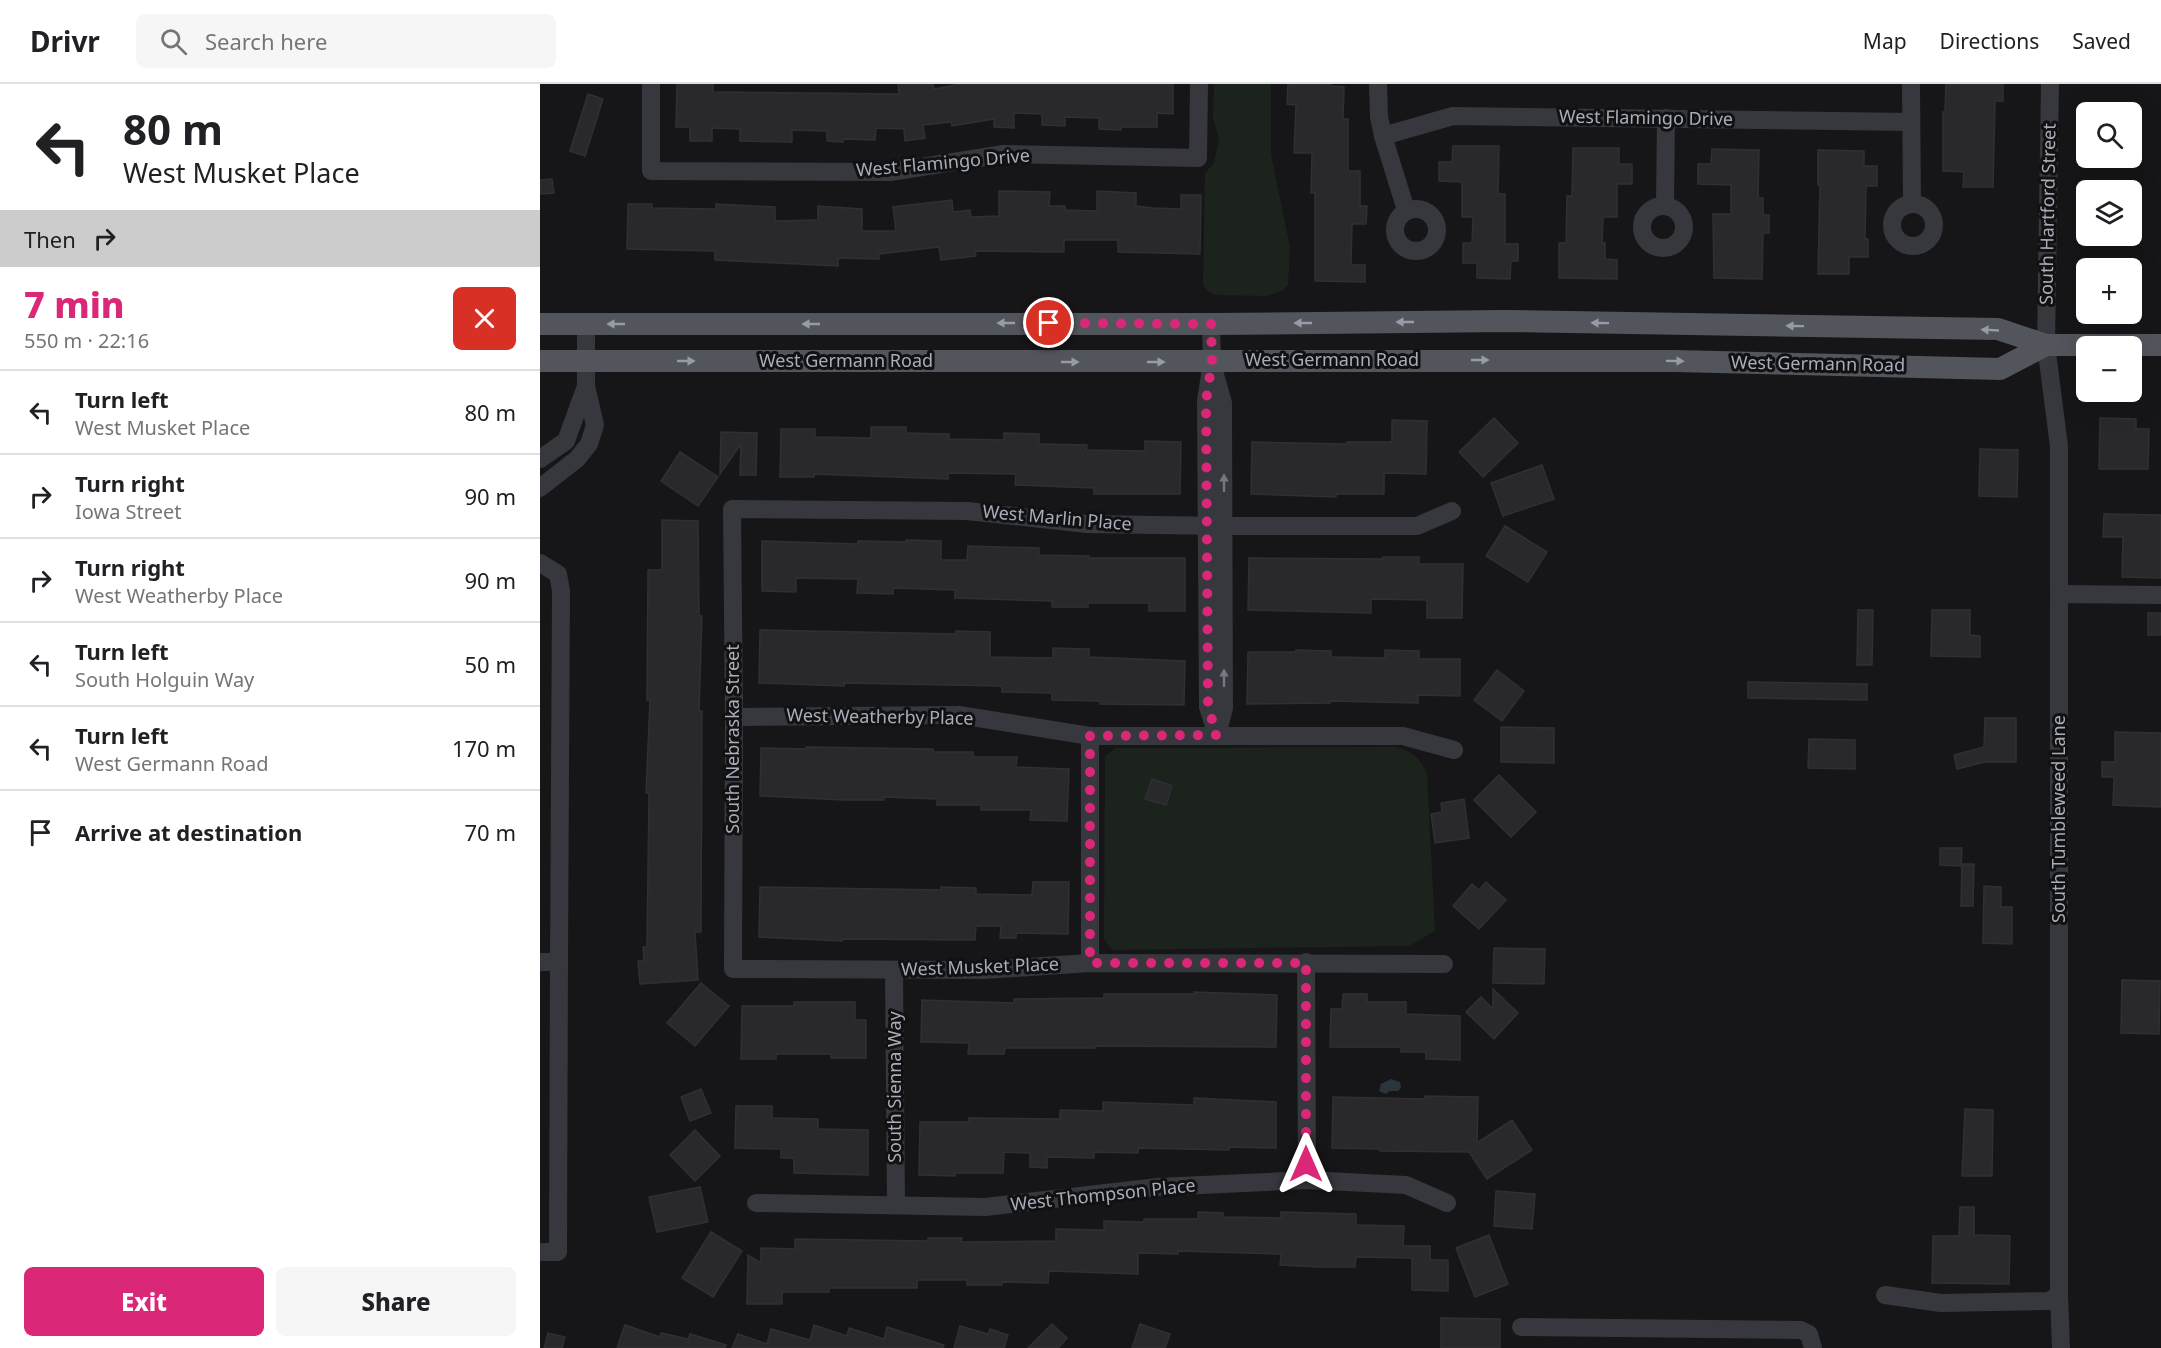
<!DOCTYPE html>
<html lang="en">
<head>
<meta charset="utf-8">
<style>
	:root { --surface:#fff; --page:#f6f6f6; --text:#202124; --muted:#757577; --line:#e0e0e0; --accent:#db2777 }
	body { margin:0; font-family:"Noto Sans",sans-serif; background:var(--page); color:var(--text); height:100vh; display:flex; flex-direction:column; font-size:22px; white-space:nowrap }
	* { box-sizing:border-box; margin:0 }
	p { font-size:20px; color:var(--muted) }
	.icon { flex:none; width:33px; height:33px; fill:none; stroke:currentColor; stroke-width:2; stroke-linecap:round; stroke-linejoin:round }
	.map { position:relative; flex:1; overflow:hidden }
	.details { display:flex; flex-direction:column; background:var(--surface); width:540px }
	.details>* { flex:none }
	.top-card { background:#fff; color:var(--text); overflow:hidden }
	.controls { position:absolute; left:1536px; top:18px; display:grid; gap:12px }
	.controls a { display:grid; place-items:center; width:66px; height:66px; border-radius:9px; background:var(--surface); box-shadow:0 6px 24px #0002; font-size:30px }
	.pin { position:absolute; display:grid; place-items:center; width:51px; height:51px; color:#fff; margin:-26px; border:3px solid #fff; border-radius:50%; box-shadow:0 2px 6px #0007 }
	.me { position:absolute; width:66px; margin:-33px; rotate:0deg; stroke-linejoin:round; filter:drop-shadow(0 0 4px #0008) }
	.turn { display:flex; align-items:center; gap:21px; height:126px; padding:0 24px; font-size:27px }
	.turn .icon { width:78px; height:78px; stroke-width:2.5 }
	.turn b { display:block; font-size:42px; line-height:51px }
	.then { display:flex; align-items:center; height:57px; padding:0 24px; background:#0003; gap:12px; font-size:22px }
	.round { display:grid; place-items:center; flex:none; width:63px; height:63px; border-radius:9px; background:var(--page) }
	.head { display:flex; align-items:center; justify-content:space-between; height:102px; padding:0 24px }
	h1 { font-size:36px; font-weight:800; line-height:45px; color:var(--accent) }
	.button { display:flex; gap:12px; margin-top:auto; padding:12px 24px }
	.button a { flex:1; height:69px; border-radius:9px; background:var(--accent); color:#fff; font-size:24px; font-weight:800; line-height:69px; text-align:center }
	.button a+a { background:var(--page); color:var(--text) }
	ul { padding:0; list-style:none }
	li { display:flex; align-items:center; gap:18px; height:84px; padding:0 24px; border-top:2px solid var(--line) }
	li div { flex:1 }
	li b { display:block; font-size:22px }
	li em { font-style:normal }
	header { display:flex; align-items:center; gap:36px; box-sizing:border-box; height:84px; padding:0 30px; background:var(--surface); border-bottom:2px solid var(--line) }
	header strong { font-size:28px }
	nav { display:flex; gap:33px; margin-inline-start:auto; font-size:21px }
	.search { width:420px; height:54px; background:var(--page); display:flex; align-items:center; gap:15px; box-sizing:border-box; padding:0 21px; border-radius:9px; color:var(--muted); font-size:22px }
	main { display:flex; flex:1; min-height:0 }
	.map>svg:first-child { display:block }
</style>
</head>
<body>
<header>
<strong>Drivr</strong>
<div class="search"><svg class="icon" aria-label="search" viewBox="0 0 24 24"><circle cx="10" cy="10" r="6"/><path d="M15 15l6 6"/></svg>Search here</div>
<nav><a>Map</a><a>Directions</a><a>Saved</a></nav>
</header>
<main>
<section class="details">
<div class="top-card">
<div class="turn"><svg class="icon" aria-label="left" viewBox="0 0 24 24"><path d="M17 20v-9H6M10 6l-5 5 5 5"/></svg><div><b>80 m</b>West Musket Place</div></div>
<div class="then">Then<svg class="icon" aria-label="right" viewBox="0 0 24 24"><path d="M7 20v-9h11M14 6l5 5-5 5"/></svg></div>
</div>
<div class="head"><div><h1>7 min</h1><p>550 m · 22:16</p></div><a class="round" style="background:#d93025;color:#fff"><svg class="icon" aria-label="close" viewBox="0 0 24 24"><path d="M6 6l12 12M18 6L6 18"/></svg></a></div>
<ul>
<li><svg class="icon" aria-label="left" viewBox="0 0 24 24"><path d="M17 20v-9H6M10 6l-5 5 5 5"/></svg><div><b>Turn left</b><p>West Musket Place</p></div><em>80 m</em></li>
<li><svg class="icon" aria-label="right" viewBox="0 0 24 24"><path d="M7 20v-9h11M14 6l5 5-5 5"/></svg><div><b>Turn right</b><p>Iowa Street</p></div><em>90 m</em></li>
<li><svg class="icon" aria-label="right" viewBox="0 0 24 24"><path d="M7 20v-9h11M14 6l5 5-5 5"/></svg><div><b>Turn right</b><p>West Weatherby Place</p></div><em>90 m</em></li>
<li><svg class="icon" aria-label="left" viewBox="0 0 24 24"><path d="M17 20v-9H6M10 6l-5 5 5 5"/></svg><div><b>Turn left</b><p>South Holguin Way</p></div><em>50 m</em></li>
<li><svg class="icon" aria-label="left" viewBox="0 0 24 24"><path d="M17 20v-9H6M10 6l-5 5 5 5"/></svg><div><b>Turn left</b><p>West Germann Road</p></div><em>170 m</em></li>
<li><svg class="icon" aria-label="arrive" viewBox="0 0 24 24"><path d="M6 21V4h12l-3 4 3 4H6"/></svg><div><b>Arrive at destination</b></div><em>70 m</em></li>
</ul>
<div class="button"><a>Exit</a><a>Share</a></div>
</section>
<div class="map">
<svg width="1621" height="1264" viewBox="0 0 1621 1264">
	<rect width="100%" height="100%" fill="#161618"/>
	<g fill="#1c231d">
		<path d="M674,0h57v71l19,92 -2,38 -6,6 -16,5 -51,-1 -8,-5 -4,-6 2,-111 9,-10 5,-24 -6,-21z"/>
		<path d="M855,663c18,4 25,11 32,27l8,157 -26,15 -297,4 -8,-11 1,-182 10,-9z"/>
	</g>
	<path fill="#2c353c" d="M851,995l9,3 1,6 -3,3h-8l-4,3 -7,-3 2,-7z"/>
	<g fill="#29292c" stroke="#303034" stroke-width="1.5">
		<path d="M137,0h36v8l186,2 -1,-10h35l1,5 26,-5h213v30l-16,-1v14h-35l-1,3 -22,-1v-11l-34,-1v9l-23,-1v-11l-28,-1v15l-20,-1v-8l-42,7 -1,-4 -28,3 2,13 -20,3 -1,-12 -28,-1 -1,12 -32,-1v3l-16,-1v-10l-35,-1v12l-52,-1v-12l-28,-1v13h-22v-14h-14z"/>
		<path d="M748,0h43v2l13,1 -1,32h5v52h12v35h7l-1,18h-14l-1,41h14v17l-50,-1v-88h-4l1,-40h-18l2,-48 -9,-1z"/>
		<path d="M1406,0h57v17h-8l-2,86h-30l1,-15 -21,-1v-59h2z"/>
		<path d="M48,10l15,5 -18,57 -15,-5z"/>
		<path d="M913,62h46l-1,48h7v50h13v17h-7l-1,18 -33,-1v-15h-14v-20h9l1,-26h-11v-35l-23,-1v-19h13z"/>
		<path d="M1033,64h46v16h13v20h-15v33h-14l-1,26h3v16l12,1v19l-58,-1v-35h7l1,-47h5z"/>
		<path d="M1172,65l47,1 -1,48h5v17h6v18h-6l-1,46 -48,-1 -1,-64h18v-29l-33,-1v-20h13z"/>
		<path d="M1278,66l46,1v15h13v20h-11l-1,53h3v18h-19v17h-31l2,-89h-2z"/>
		<path d="M12,95l2,14 -14,1v-14z"/>
		<path d="M459,107l51,1 -1,14h16v4l32,1v-20l39,2v13l17,2 28,1v-14h20l-1,59 -82,-2v-12h-54v12l-89,-1 1,5 -35,4 -2,-13 -60,7v5l-41,-1v8l-123,-6v-9l-88,-2 1,-45h24v4l64,1v-5l59,3v14l43,-1v-14l44,3v22h34l-3,-24 59,-7 1,12 17,-2 1,7 28,-1z"/>
		<path d="M954,334l24,25 -35,34 -24,-25z"/>
		<path d="M1560,334l36,1v10h13l-1,40h-49z"/>
		<path d="M852,336l35,1 -1,53 -42,-1v21h-48v3l-85,-3 1,-52 95,2v-2h45z"/>
		<path d="M331,343h35v6l43,1v5l55,1v-7l35,1v10l48,1 -1,5 59,1v-10l36,1 -1,52h-86v-6l-79,-3 1,-11 -68,-1v6l-134,-5v3h-34l1,-48h34v8l56,1z"/>
		<path d="M181,348l36,1 -1,42h-16l1,-31 -21,30z"/>
		<path d="M1440,365l38,1 -1,47 -38,-1z"/>
		<path d="M140,368l38,25 -20,29 -37,-25z"/>
		<path d="M1002,381l12,34 -51,17 -12,-33z"/>
		<path d="M1564,430l57,1v63l-39,-1 1,-40h-20z"/>
		<path d="M122,436l36,1 1,95h3l-3,95h3l-1,221h-6l3,48 -58,4 -2,-23h6l-1,-14h4l2,-154h-3l4,-93h-3l1,-130h14z"/>
		<path d="M965,442l42,26 -19,30 -42,-26z"/>
		<path d="M366,456l35,1v19h26l1,-14 71,2v7l50,1v2h96v53h-36v-8h-61v4h-36v-6l-97,-3v-8l-62,-2v6l-36,-1 1,-14 -62,-1v14l-34,-1v-50l96,3v-3l48,1z"/>
		<path d="M843,473h36v7h44l-1,54h-35v-18l-56,-1v14l-123,-3 1,-52 134,1z"/>
		<path d="M1318,526h15l-1,55h-15z"/>
		<path d="M1392,526h38v25l10,1v21l-49,-1z"/>
		<rect x="1608" y="529" width="13" height="22"/>
		<path d="M220,546l196,4v-3l34,1v25l63,1v-10l36,1v8l96,4 -1,44 -84,-1v-3l-48,-1v-7l-50,-1v-6l-158,-3v3l-85,-3z"/>
		<path d="M756,566l35,1v6l54,1v-8l34,1v8h41v37l-42,-1v8l-88,-2v2l-83,1 1,-52h48z"/>
		<path d="M957,586l27,21 -22,30 -28,-21z"/>
		<path d="M1208,598l119,2v16l-119,-2z"/>
		<path d="M1445,634h31v44h-31l-28,7 -3,-14 30,-8z"/>
		<path d="M961,643l53,1v35l-53,-1z"/>
		<path d="M1575,648l46,1v74l-48,-2 1,-28h-12v-15h13z"/>
		<path d="M1269,655l46,1v29l-47,-1z"/>
		<path d="M266,663l127,2v3h40v5h44l-1,10 53,2 -2,52 -37,-1 1,-10h-50v-5h-44v-6l-53,-2v3h-40l-84,-4 1,-48 45,1z"/>
		<path d="M959,691l37,37 -25,25 -37,-37z"/>
		<path d="M612,695l20,7 -6,19 -21,-6z"/>
		<path d="M924,715l5,39 -34,5 -4,-29 11,-2 -1,-9z"/>
		<path d="M1400,764h22l-1,18 -21,-1z"/>
		<path d="M1422,780h12l-1,42h-12z"/>
		<path d="M493,798h36l-1,52 -52,-1v5h-16l1,-12h-25l-1,14 -133,-1v2l-83,-4 1,-50 181,3v-3l35,1v6l56,1z"/>
		<path d="M946,798l20,18 -27,29 -26,-23 19,-22 7,6z"/>
		<path d="M1444,802l17,1v20h11v37l-29,-1z"/>
		<path d="M954,864l51,1 -1,35 -51,-1z"/>
		<path d="M1582,896l38,1 -1,53 -38,-1z"/>
		<path d="M161,899l28,23 -34,40 -28,-23z"/>
		<path d="M953,905l25,24 -24,26 -28,-27 15,-15 12,12z"/>
		<path d="M654,908l83,3 -1,52 -181,-1v2h-90l-1,6h-36l1,-11 -48,-1 1,-42 92,3v-4l90,-1v-4h90z"/>
		<path d="M803,910h24v8h39v12l54,2v44l-34,-1v-7h-25v-5h-71l1,-38h11z"/>
		<path d="M254,918h61v18h11v38h-35v-4h-55v5h-35l1,-53h52z"/>
		<path d="M161,1005l10,24 -21,8 -9,-24z"/>
		<path d="M885,1012l53,1 -1,46 35,-23 20,30 -45,29 -18,-27 -89,-1v-2l-48,-1 1,-51 92,2z"/>
		<path d="M654,1014l82,4v46l-47,-1v3l-91,-2v5l-44,-1v6l-47,-1v11l-17,-1v-14l-26,-1 -1,21h-48v3l-36,-1 1,-53h49v-4l91,1v-9l43,1v-9l91,3z"/>
		<path d="M196,1022h36v12l46,1v10l50,1v45l-74,-2v-15h-13v-9l-46,-1z"/>
		<path d="M1425,1025l28,1 -1,66h-30z"/>
		<path d="M155,1046l25,26 -25,25 -25,-26z"/>
		<path d="M160,1103l8,35 -51,10 -8,-35z"/>
		<path d="M956,1107l39,3 -3,35 -38,-3z"/>
		<path d="M1420,1123h14v28l36,1 -1,48 -77,-1 1,-47h26z"/>
		<path d="M658,1128l25,1v4l58,1v-6l75,2v11l48,1 -1,20h27v14h18v31l-36,-1v-32l-56,-1 -1,10h-35l-40,-2 1,-11 -103,-3v3l-40,-1v21l-89,-3 -1,12 -46,-1v3h-35v-5h-50v8h-88v4h-47v12h-35l1,-49 13,8v-15l34,1v-10l133,2v-3h34l-1,4 95,-1v-12l48,1v-9l40,1v-3h54z"/>
		<path d="M171,1148l31,19 -29,46 -31,-19z"/>
		<path d="M949,1151l19,49 -33,13 -19,-49z"/>
		<path d="M901,1234l59,1v29h-59z"/>
		<path d="M512,1240l15,14 -9,10h-30z"/>
		<path d="M600,1240l30,10 -5,14h-33z"/>
		<path d="M85,1241l35,12 1,-4 27,6 2,-5 36,11 -1,3h-108z"/>
		<path d="M274,1241l33,11 2,-8 35,11 3,-12 57,18 -1,3h-211l6,-14 29,10 4,-15 39,11z"/>
		<path d="M420,1242l28,8 2,-5 18,6 -4,13h-50z"/>
		<path d="M8,1249l17,4 -3,11h-18z"/>
	</g>
	<g fill="none" stroke-linecap="round" stroke-linejoin="round">
		<g stroke="#37383d" stroke-width="18">
			<path d="M111,0v87l239,1 114,-18 194,4 1,-74"/>
			<path d="M838,0l1,33 4,19 23,74"/>
			<path d="M1371,0l1,119"/>
			<path d="M1510,0l-4,261 13,101v849l2,53"/>
			<path d="M843,52l70,-20 458,6"/>
			<circle cx="1373" cy="141" r="21"/>
			<path d="M1125,121l1,-87"/>
			<circle cx="1123" cy="143" r="21"/>
			<circle cx="876" cy="146" r="21"/>
			<path d="M671,240l1,38 -6,39 2,306 9,28"/>
			<path d="M674,287l9,32 1,305 -7,27"/>
			<path d="M0,375l26,-18 20,-55"/>
			<path d="M0,404l37,-29 12,-15 6,-19 -9,-39v-62"/>
			<path d="M0,479l18,11 3,17 -2,371h-19"/>
			<path d="M1519,510l102,1"/>
			<path d="M194,633l225,-2 131,21h313l51,14"/>
			<path d="M766,878l1,218"/>
			<path d="M550,879v-227"/>
			<path d="M904,880l-354,-1 -106,7 -251,-1 1,-252 -2,-208 235,2 120,13 137,2h193l35,-15"/>
			<path d="M354,887l2,233"/>
			<path d="M216,1119l229,4 173,-20 149,-7 99,5 41,18"/>
			<path d="M0,1168h18l1,-290"/>
			<path d="M1345,1211l56,8 108,-2 10,-6"/>
			<path d="M981,1243l280,3 8,4 4,14"/>
		</g>
		<g stroke="#53555c" stroke-width="22">
			<path d="M0,240h671l294,-3 493,8 48,16h115"/>
			<path d="M0,277h1135l325,8 46,-24"/>
		</g>
	</g>
	<defs><path id="oneway-solid" d="M-6-.8H1V-3.2L6.5 0L1 3.2V.8H-6Z" transform="scale(1.5)"/></defs>
	<g fill="#979ba6">
		<use href="#oneway-solid" transform="translate(865 238) rotate(180)"/>
		<use href="#oneway-solid" transform="translate(466 239) rotate(180)"/>
		<use href="#oneway-solid" transform="translate(763 239) rotate(180)"/>
		<use href="#oneway-solid" transform="translate(1060 239) rotate(-179)"/>
		<use href="#oneway-solid" transform="translate(76 240) rotate(180)"/>
		<use href="#oneway-solid" transform="translate(271 240) rotate(180)"/>
		<use href="#oneway-solid" transform="translate(1255 242) rotate(-179)"/>
		<use href="#oneway-solid" transform="translate(1450 246) rotate(-177)"/>
		<use href="#oneway-solid" transform="translate(940 276)"/>
		<use href="#oneway-solid" transform="translate(146 277)"/>
		<use href="#oneway-solid" transform="translate(1135 277) rotate(1)"/>
		<use href="#oneway-solid" transform="translate(530 278)"/>
		<use href="#oneway-solid" transform="translate(616 278)"/>
	</g>
	<g fill="#757881">
		<use href="#oneway-solid" transform="translate(684 399) rotate(-90)"/>
		<use href="#oneway-solid" transform="translate(684 594) rotate(-90)"/>
	</g>
	<g fill="none" stroke-linecap="round" stroke-linejoin="round">
		<path stroke="#db2777" stroke-width="10" stroke-dasharray="0 18" d="M509,239l162,1 1,38 -6,39 2,306 9,28 -127,1v227h216v201"/>
	</g>
	<g text-anchor="middle" stroke-width="6" stroke-linejoin="round" paint-order="stroke">
		<g font-size="18" fill="#a8adb8" stroke="#111113">
			<text transform="translate(1106 34) rotate(1)" y="6">West Flamingo Drive</text>
			<text transform="translate(403 79) rotate(-5)" y="6">West Flamingo Drive</text>
			<text transform="translate(1508 130) rotate(-89)" y="6">South Hartford Street</text>
			<text x="792" y="282">West Germann Road</text>
			<text x="306" y="283">West Germann Road</text>
			<text transform="translate(1278 280) rotate(1)" y="6">West Germann Road</text>
			<text transform="translate(517 434) rotate(5)" y="6">West Marlin Place</text>
			<text transform="translate(340 633) rotate(1)" y="6">West Weatherby Place</text>
			<text transform="translate(193 655) rotate(-90)" y="6">South Nebraska Street</text>
			<text transform="translate(1519 735) rotate(-90)" y="6">South Tumbleweed Lane</text>
			<text transform="translate(440 883) rotate(-2)" y="6">West Musket Place</text>
			<text transform="translate(355 1003) rotate(-90)" y="6">South Sienna Way</text>
			<text transform="translate(563 1111) rotate(-6)" y="6">West Thompson Place</text>
		</g>
	</g>
</svg>
<div class="controls">
<a><svg class="icon" aria-label="search" viewBox="0 0 24 24"><circle cx="10" cy="10" r="6"/><path d="M15 15l6 6"/></svg></a>
<a><svg class="icon" aria-label="layers" viewBox="0 0 24 24"><path d="M12 4l9 5-9 5-9-5zM3 14l9 5 9-5"/></svg></a>
<a>+</a>
<a>−</a>
</div>
<div class="pin" style="left:509px;top:239px;background:#d93025"><svg class="icon" aria-label="arrive" viewBox="0 0 24 24"><path d="M6 21V4h12l-3 4 3 4H6"/></svg></div>
<svg class="me" style="left:766px;top:1080px" viewBox="-20 -20 40 40"><path d="M0-17L14 15 0 8-14 15z" fill="#db2777" stroke="#fff" stroke-width="4"/></svg>
</div>
</main>
</body>
</html>
